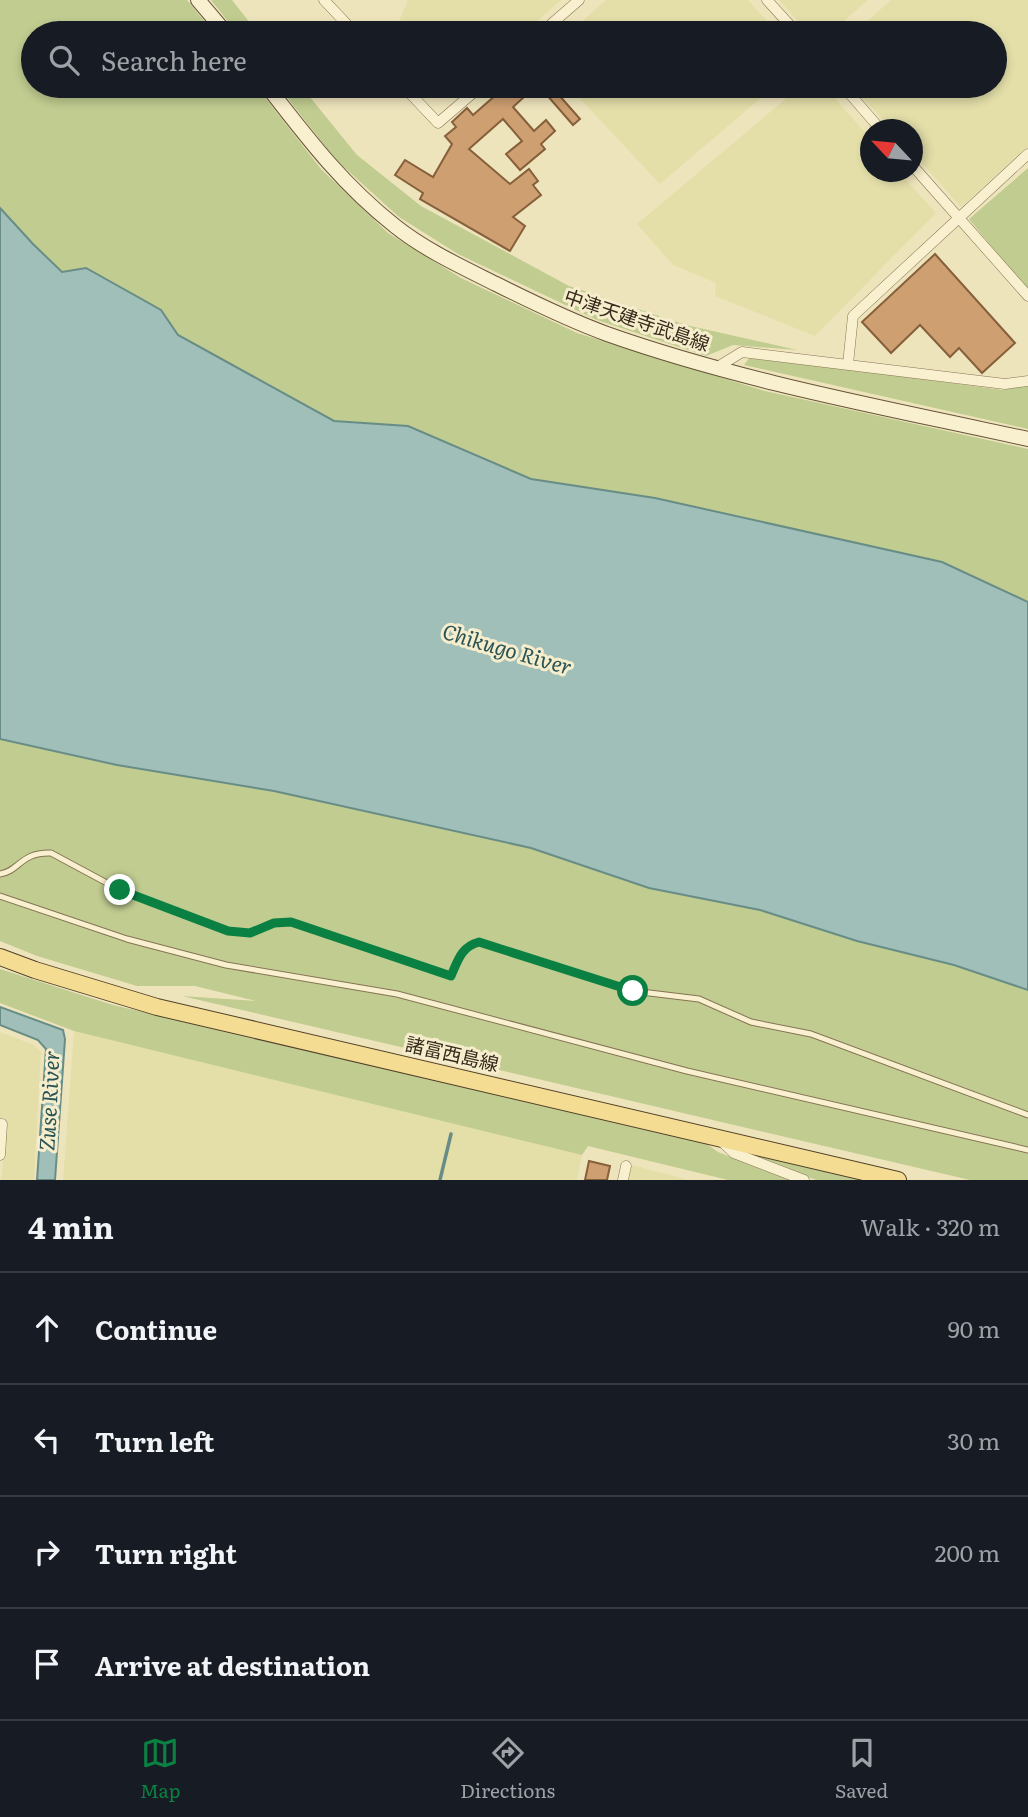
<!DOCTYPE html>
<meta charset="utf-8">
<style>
:root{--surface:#171b24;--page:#20242c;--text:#f1f3f6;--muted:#9ea1a6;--line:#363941;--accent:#0b8043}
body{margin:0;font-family:Literata,"Noto Sans JP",serif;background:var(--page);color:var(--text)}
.compass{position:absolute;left:860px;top:119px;width:63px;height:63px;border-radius:50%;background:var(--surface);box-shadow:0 4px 10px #0003;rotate:296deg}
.stop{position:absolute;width:21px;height:21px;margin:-16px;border:5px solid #0b8043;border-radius:50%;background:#fff}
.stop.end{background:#0b8043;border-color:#fff;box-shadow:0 2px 7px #0008}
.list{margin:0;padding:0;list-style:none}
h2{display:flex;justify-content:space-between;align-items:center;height:91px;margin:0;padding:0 28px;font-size:30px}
h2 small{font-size:23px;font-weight:400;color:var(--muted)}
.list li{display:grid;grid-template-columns:46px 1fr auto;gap:21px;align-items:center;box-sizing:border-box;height:112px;padding:0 28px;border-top:2px solid var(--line)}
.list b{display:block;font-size:26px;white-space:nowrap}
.list em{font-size:23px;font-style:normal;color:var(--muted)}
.icon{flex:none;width:38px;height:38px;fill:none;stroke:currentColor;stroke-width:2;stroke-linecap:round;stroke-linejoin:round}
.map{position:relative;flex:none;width:1028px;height:1180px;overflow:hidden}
.search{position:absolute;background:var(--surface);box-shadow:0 4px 10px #0003;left:21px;right:21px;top:21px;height:77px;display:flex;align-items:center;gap:18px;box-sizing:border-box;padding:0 24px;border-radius:38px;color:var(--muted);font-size:26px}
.sheet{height:539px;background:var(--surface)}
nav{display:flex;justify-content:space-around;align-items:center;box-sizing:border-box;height:98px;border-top:2px solid var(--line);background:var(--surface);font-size:19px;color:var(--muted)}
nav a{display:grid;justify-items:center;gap:4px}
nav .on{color:var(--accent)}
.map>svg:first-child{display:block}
</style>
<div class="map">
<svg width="1028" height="1180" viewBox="0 0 1028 1180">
<rect width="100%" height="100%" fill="#eee4bc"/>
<!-- farmland -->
<path fill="#e4dfa9" d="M408 0H561L524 33H394Z
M606 0H748L778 33H569Z
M779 0H868L830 33H808Z
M891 0H1028V146L961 207 913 153 912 130 891 129 852 86H995V33H854Z
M568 86H775L660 184Z
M801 86H824L870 138V172H899L936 213 815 336 715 296 716 283 673 265 637 224Z
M74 1031 582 1155 577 1180H63Z
M0 1032 34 1045 41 1052 34 1180H1L7 1121 0 1119Z
M632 1165 689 1180H628Z"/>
<!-- green -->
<path fill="#c0cc90" d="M0 0H187L214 33H33V86H256L321 169 388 233 461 278 577 333 765 391 1028 449V615L333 458 0 243Z
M211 0H232L258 33H237Z
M278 86H301L357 155 421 206 569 286 686 325 797 350 733 345 706 356 597 320 458 254 399 217 335 159Z
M1028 168V291L969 219Z
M751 356 1003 390 1028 385V429L744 365Z
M0 739 117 765 274 791 531 848 649 888 760 910 857 941 954 965 1028 990V1180H970L182 996 256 1001 195 986H137L37 956 0 941Z
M0 969 113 1005 705 1143 718 1152 790 1180H728L588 1146 582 1155 74 1031 0 1003Z
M746 1153 863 1180H816Z"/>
<!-- water -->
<path fill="#a0bfb9" stroke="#688d87" stroke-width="2" d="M0 208 33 244 62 272 86 268 161 310 178 335 334 421 408 426 531 479 655 498 942 562 1028 602V990L954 965 857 941 760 910 649 888 531 848 274 791 117 765 0 739Z
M0 1007 63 1030 65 1039 55 1180H37L46 1049 38 1040 0 1025Z"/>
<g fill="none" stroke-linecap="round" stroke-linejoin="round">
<!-- stream -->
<path stroke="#688d87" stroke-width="3.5" d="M440 1180 451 1134"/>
</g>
<!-- building -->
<path fill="#ce9f71" stroke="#865f3b" stroke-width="2" d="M506 86H536L513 107 534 131 546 120 555 131 541 144 545 149 520 170 506 154 522 141 503 119 469 149 510 184 529 169 538 181 533 185 541 195 513 217 525 226 510 251 420 199 423 193 395 175 405 160 433 177 452 144 445 136 456 127 452 122 467 108 473 115Z
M539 86H551L580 119 573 125Z
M935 254 1015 343 982 373 959 348 950 357 920 325 891 353 862 322Z
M589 1161 610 1166 607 1180H585Z"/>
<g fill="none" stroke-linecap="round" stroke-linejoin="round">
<!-- lane casing -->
<g stroke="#867355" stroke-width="7">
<path id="lane" d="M0 874C20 871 20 852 51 853L120 890 228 931 250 933 274 923 291 922 451 976C458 960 461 946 479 942L633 991 699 999 751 1022 811 1034 1028 1115
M0 896 127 939 226 965 397 994 687 1071 1028 1150"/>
</g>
<!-- street casing -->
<g stroke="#867355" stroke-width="11">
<path id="street" d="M324 0 355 33
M767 0 797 33
M541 33 579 0
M403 86 438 123 481 86
M843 86 881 130
M912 165 1028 296
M848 364 853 316 1028 154
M716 368 742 352 1005 384 1028 381
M0 1124H2L0 1155
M718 1138 734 1153 804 1180
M623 1180 626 1166"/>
</g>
<!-- secondary casing -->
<g stroke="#685439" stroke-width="16">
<path id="secondary" d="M198 0 226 33
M267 86C308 139 342 184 395 226 425 250 462 267 496 284 532 302 569 320 607 334 743 382 887 408 1028 439"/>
</g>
<!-- primary casing -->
<g stroke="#53412a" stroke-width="18">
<path id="primary" d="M0 957 35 970 157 1007 898 1180"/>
</g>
<!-- lane -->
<use href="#lane" stroke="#f9f0cf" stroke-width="5"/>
<!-- street -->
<use href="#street" stroke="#f9f0cf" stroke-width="10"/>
<!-- secondary -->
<use href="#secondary" stroke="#f9f0cf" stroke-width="14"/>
<!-- primary -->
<use href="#primary" stroke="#f4dd92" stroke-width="16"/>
</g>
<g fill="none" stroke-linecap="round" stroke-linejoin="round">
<!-- route -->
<path stroke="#0b8043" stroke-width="9" d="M120 890 228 931 250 933 274 923 291 922 451 976C458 960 461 947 479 942L633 991"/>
</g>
<g text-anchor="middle" stroke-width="6" stroke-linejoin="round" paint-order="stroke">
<!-- street labels -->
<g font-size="19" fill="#352a1b" stroke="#f6edcc">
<text transform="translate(637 320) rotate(19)" y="7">中津天建寺武島線</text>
<text transform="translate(452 1054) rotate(13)" y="7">諸富西島線</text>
</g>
<!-- water labels -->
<g font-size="21" font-style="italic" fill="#295455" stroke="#f6edcc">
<text transform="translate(507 650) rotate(16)" y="7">Chikugo River</text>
<text transform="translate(50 1101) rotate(-87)" y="7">Zuse River</text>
</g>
</g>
</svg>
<svg class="compass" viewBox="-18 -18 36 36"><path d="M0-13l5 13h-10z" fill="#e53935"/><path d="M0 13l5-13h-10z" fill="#9ea1a6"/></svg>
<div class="stop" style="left:633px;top:991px"></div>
<div class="stop end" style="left:120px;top:890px"></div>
<div class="search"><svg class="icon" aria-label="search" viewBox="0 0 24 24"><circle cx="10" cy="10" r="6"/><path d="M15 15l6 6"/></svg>Search here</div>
</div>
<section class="sheet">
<h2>4 min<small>Walk · 320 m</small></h2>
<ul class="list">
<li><svg class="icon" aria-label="ahead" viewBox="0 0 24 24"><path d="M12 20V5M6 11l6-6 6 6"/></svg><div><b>Continue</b></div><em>90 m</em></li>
<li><svg class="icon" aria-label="left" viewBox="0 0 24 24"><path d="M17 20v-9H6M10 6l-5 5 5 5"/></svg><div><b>Turn left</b></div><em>30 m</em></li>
<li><svg class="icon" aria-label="right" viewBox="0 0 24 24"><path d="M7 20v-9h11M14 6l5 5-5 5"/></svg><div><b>Turn right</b></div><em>200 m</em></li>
<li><svg class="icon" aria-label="arrive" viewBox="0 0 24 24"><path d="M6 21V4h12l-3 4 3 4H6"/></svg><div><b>Arrive at destination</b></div></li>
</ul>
</section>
<nav>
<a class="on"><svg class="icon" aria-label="map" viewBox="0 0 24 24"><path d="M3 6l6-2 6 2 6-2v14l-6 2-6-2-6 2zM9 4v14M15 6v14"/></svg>Map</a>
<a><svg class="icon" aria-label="directions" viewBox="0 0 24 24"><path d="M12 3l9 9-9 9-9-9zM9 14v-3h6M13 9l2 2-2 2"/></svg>Directions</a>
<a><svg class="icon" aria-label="saved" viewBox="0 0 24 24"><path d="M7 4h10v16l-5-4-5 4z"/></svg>Saved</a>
</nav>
